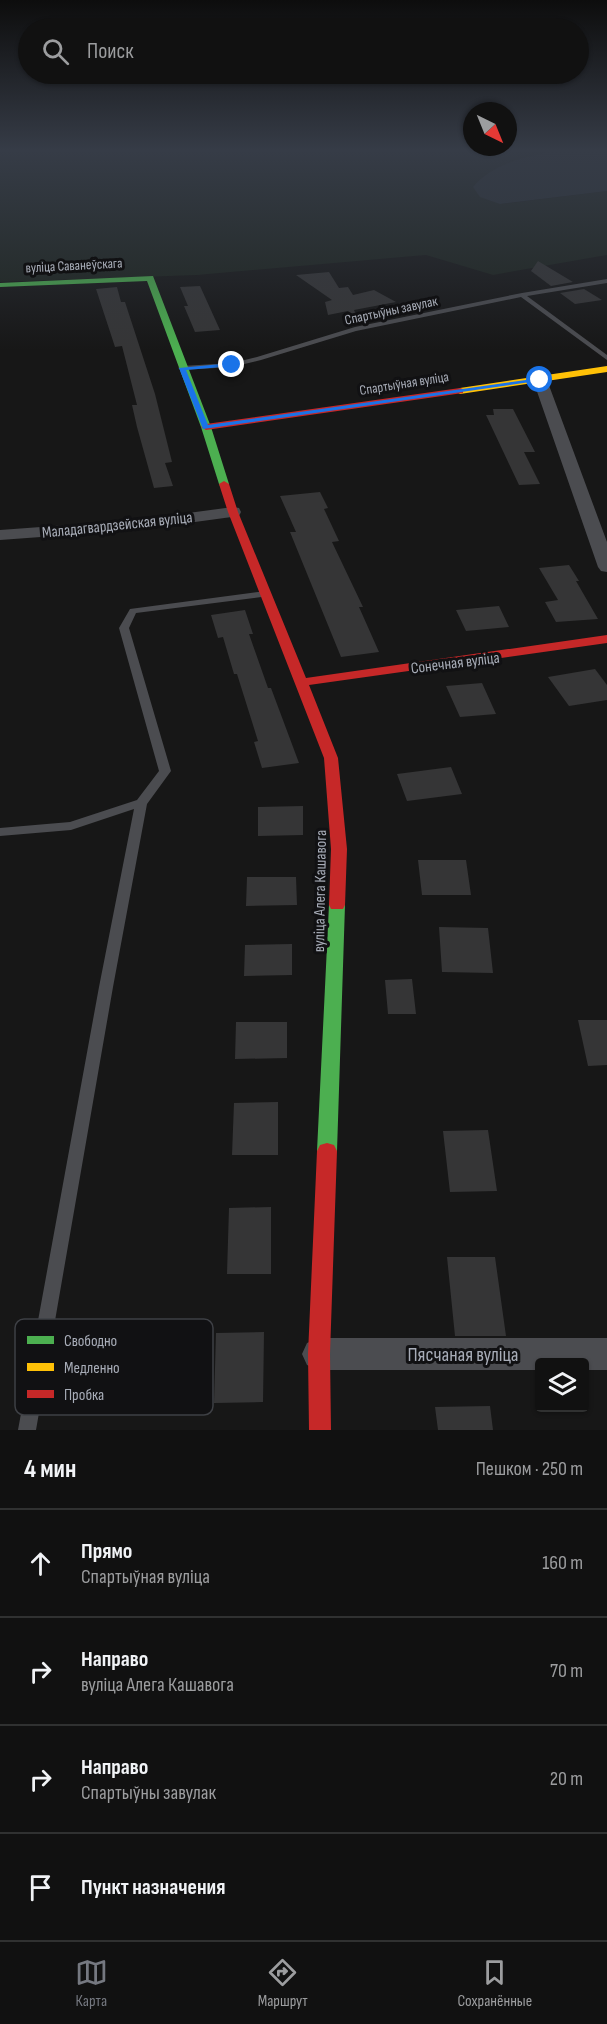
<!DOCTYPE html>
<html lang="ru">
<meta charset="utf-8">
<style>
:root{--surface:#111;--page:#1e1f1f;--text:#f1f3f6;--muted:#9c9d9f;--line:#303131;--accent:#757880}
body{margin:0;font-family:"Sofia Sans Condensed",sans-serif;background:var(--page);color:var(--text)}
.controls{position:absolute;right:18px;bottom:18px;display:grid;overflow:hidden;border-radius:6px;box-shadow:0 2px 4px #0004}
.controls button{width:54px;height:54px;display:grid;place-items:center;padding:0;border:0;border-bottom:2px solid var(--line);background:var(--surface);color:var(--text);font:30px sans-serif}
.compass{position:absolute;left:463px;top:102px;width:54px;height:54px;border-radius:50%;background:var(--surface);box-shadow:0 2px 4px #0004;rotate:137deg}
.stop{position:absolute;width:18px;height:18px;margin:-14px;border:4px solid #1a73e8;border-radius:50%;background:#fff}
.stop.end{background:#1a73e8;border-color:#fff;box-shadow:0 2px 6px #0008}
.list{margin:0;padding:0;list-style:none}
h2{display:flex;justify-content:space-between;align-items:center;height:78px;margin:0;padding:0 24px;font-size:26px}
h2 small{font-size:20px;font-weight:400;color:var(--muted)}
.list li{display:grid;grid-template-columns:39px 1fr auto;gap:18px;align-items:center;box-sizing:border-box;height:108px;padding:0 24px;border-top:2px solid var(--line)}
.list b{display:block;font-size:22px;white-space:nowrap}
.list p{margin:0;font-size:20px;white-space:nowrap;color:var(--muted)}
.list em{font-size:20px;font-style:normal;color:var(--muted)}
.icon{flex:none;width:33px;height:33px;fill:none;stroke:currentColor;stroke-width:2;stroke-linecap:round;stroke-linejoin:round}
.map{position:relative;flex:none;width:607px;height:1430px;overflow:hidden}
.search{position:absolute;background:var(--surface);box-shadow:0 2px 4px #0004;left:18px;right:18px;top:18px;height:66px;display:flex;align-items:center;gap:15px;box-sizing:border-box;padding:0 21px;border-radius:33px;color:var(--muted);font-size:22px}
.sheet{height:510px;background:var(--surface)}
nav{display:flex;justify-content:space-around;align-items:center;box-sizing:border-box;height:84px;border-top:2px solid var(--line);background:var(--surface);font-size:16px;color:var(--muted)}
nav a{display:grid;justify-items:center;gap:3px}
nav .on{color:var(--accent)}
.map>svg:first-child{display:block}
</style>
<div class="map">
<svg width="607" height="1430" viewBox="0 0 607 1430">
<rect width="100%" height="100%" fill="#171717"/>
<!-- green -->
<path fill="#1d241e" d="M17 150H563L550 152 501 204 607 191V255L493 275 426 255 197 275 0 282V152Z"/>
<!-- water -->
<path fill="#2a3239" d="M563 150H607V191L500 204 480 197 473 187C493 162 532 155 563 150Z"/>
<!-- building -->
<path fill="#353536" d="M538 261 573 282 551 286 531 271Z
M329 272 339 288 348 287 353 295 374 290 396 302 354 310 358 319 348 311 328 315 325 302 332 300 296 275Z
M200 286 220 330 195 332 184 306H188L180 287Z
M117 287 121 302H125L155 394 172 462 165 463 173 486 154 488 137 427 132 405H137L122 346 115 347 96 289Z
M584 289 602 300 575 304 560 293Z
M493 409H513L535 452H524L540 484 519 485 486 415H494Z
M320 492 328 508 324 509 339 541 332 542 363 607H359L379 652 341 657 290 532H296L280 496Z
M569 565 579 581H576L598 619 556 622 545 602 558 600 539 568Z
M499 606 509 627 466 631 456 610Z
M245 610 253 634H249L268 688H271L299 763 262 768 254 742 258 741 237 674H234L223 637 218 638 211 615Z
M595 669 607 685V700L569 706 548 677Z
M482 683 496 714 460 717 446 686Z
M451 767 462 794 407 801 397 774Z
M303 806V835L258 836V807Z
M418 860H466L471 895H422Z
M247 877H296L297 905 246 906Z
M439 927 488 928 493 973 442 972Z
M292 944V975L244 976 245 945Z
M412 979 416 1014H388L385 980Z
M578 1020H607V1065L588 1066Z
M236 1022H287V1058L235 1059Z
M278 1102V1155H232L234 1103Z
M488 1130 497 1191 450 1192 443 1131Z
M271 1207V1274H227L229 1208Z
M447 1257H495L506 1336H455Z
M264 1332 263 1402 214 1403 216 1333Z
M490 1406 493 1430H438L435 1407Z"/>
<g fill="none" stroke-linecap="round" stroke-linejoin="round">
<!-- lane -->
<path fill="#4b4c50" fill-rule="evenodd" d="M607 279V283L527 296 607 355V360L521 297 356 331 261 360 232 367 182 370 178 368 182 366 232 363 257 357 355 327 522 293Z
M266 591 269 592 271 594 269 596 136 613 129 628 171 771 147 804 113 987 36 1430H18L99 987 134 809 71 830 0 836V828L70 822 137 800 159 771 119 628 130 609Z"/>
<!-- street -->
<path fill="#4b4c50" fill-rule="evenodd" d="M540 376 547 380 607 542V572L601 571 598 567 533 380Z
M233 507 239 508 241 512 239 516 136 530 0 540V530L136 520Z
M319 1338H607V1370H584V1362H540V1370H319L307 1365 302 1354 307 1343Z"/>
<!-- fast -->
<path fill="#4caf50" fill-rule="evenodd" d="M153 276 211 427 229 484 228 486H220L219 484 201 427 147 281 0 287V283Z
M337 899 343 901 345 905 337 1151 334 1157 327 1159 320 1157 317 1151 329 905 331 901Z"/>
<!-- slow -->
<path fill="#ffc107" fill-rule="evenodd" d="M607 366V372L460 394 455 391 460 388Z"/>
<!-- jam -->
<path fill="#c62828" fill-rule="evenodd" d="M460 388 463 389V393L206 430 201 427 206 424Z
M224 481 229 484 238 512 306 678 607 635V643L309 685 338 758 347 849 345 905 343 909H331L329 905 331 849 324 758 228 512 219 484Z
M327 1143 334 1145 337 1151 330 1354 331 1430H309L308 1354 317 1151 320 1145Z"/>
</g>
<!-- sky -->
<linearGradient id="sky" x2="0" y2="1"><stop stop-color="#0d0d0d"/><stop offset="0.43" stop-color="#363c47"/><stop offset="1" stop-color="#363c47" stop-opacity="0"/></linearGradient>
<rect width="607" height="350" fill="url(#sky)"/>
<!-- route -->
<path fill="#1a73e8" d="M232 363 234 366 186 370 208 425 540 378 544 380 203 429 179 368Z"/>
<g text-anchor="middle" stroke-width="6" stroke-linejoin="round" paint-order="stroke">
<!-- far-street labels -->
<g font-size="14" fill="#a8adb8" stroke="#111113">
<text transform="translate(74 265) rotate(-3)" y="5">вуліца Саванеўскага</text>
<text transform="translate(391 310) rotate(-12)" y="5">Спартыўны завулак</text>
<text transform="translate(404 383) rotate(-9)" y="5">Спартыўная вуліца</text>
</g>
<!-- street labels -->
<g font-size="16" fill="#a8adb8" stroke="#111113">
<text transform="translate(117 524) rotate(-6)" y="6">Маладагвардзейская вуліца</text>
<text transform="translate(455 662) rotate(-7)" y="6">Сонечная вуліца</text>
<text transform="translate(319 891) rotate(-89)" y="6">вуліца Алега Кашавога</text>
</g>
<!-- near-street labels -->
<g font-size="20" fill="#a8adb8" stroke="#111113">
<text x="463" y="1361">Пясчаная вуліца</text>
</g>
</g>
<!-- legend -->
<rect x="15" y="1319" width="198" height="96" rx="9" fill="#111113" stroke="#3e4045" stroke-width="1.5"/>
<rect x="27" y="1336" width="27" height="8" fill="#4caf50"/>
<rect x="27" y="1363" width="27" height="8" fill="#ffc107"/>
<rect x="27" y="1390" width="27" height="8" fill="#c62828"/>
<g font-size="16" fill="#a8adb8">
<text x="64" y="1346">Свободно</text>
<text x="64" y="1373">Медленно</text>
<text x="64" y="1400">Пробка</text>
</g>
</svg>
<div class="controls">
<button><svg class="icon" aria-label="layers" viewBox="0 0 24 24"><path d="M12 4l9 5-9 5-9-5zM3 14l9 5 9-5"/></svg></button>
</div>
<svg class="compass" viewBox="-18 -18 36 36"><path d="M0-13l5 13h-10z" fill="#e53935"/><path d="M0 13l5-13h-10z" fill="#9c9d9f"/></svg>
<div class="stop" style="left:540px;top:380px"></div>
<div class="stop end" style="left:232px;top:365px"></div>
<div class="search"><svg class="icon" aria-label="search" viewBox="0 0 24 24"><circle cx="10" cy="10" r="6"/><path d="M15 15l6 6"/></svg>Поиск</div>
</div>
<section class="sheet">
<h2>4 мин<small>Пешком · 250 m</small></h2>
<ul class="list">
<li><svg class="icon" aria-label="ahead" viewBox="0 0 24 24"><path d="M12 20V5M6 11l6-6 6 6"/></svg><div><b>Прямо</b><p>Спартыўная вуліца</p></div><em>160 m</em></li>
<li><svg class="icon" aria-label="right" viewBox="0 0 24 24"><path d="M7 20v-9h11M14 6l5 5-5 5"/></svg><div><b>Направо</b><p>вуліца Алега Кашавога</p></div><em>70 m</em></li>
<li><svg class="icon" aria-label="right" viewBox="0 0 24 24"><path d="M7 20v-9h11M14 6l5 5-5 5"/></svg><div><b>Направо</b><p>Спартыўны завулак</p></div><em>20 m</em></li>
<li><svg class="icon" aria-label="arrive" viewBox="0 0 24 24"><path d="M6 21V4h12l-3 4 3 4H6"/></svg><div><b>Пункт назначения</b></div></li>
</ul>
</section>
<nav>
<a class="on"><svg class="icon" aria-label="map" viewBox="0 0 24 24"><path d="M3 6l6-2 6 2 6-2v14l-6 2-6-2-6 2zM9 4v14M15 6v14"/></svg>Карта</a>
<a><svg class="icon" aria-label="directions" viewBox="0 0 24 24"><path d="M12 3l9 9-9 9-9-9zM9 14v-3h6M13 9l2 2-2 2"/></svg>Маршрут</a>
<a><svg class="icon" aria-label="saved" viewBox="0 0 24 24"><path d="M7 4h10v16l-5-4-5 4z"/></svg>Сохранённые</a>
</nav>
